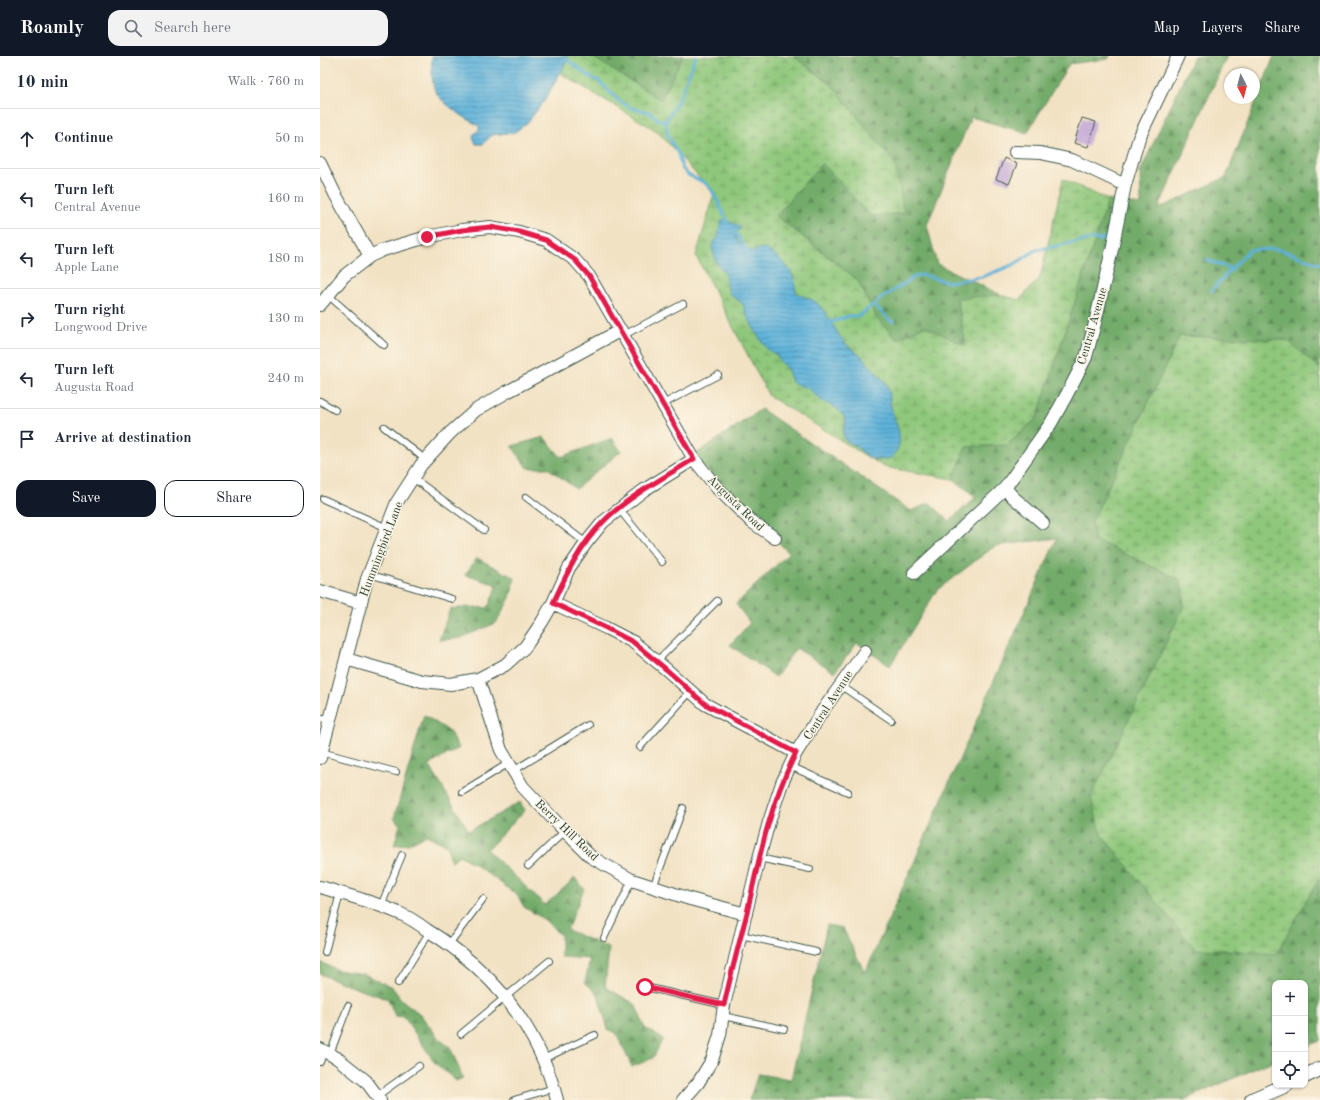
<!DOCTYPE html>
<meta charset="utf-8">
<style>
:root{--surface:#fff;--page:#f2f2f3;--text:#1f2937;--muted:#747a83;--line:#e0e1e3;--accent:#111827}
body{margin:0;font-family:"Old Standard TT",serif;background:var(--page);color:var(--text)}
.controls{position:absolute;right:12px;bottom:12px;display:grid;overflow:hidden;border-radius:8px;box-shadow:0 1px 3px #0004}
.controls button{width:36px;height:36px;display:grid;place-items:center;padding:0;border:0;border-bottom:1px solid var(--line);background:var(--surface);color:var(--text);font:20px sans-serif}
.compass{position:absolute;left:904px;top:12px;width:36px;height:36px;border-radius:50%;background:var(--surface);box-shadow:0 1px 3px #0004;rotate:173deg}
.stop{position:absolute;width:12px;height:12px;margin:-9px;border:3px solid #e11d48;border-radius:50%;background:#fff}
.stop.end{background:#e11d48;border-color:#fff;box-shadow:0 1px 4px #0008}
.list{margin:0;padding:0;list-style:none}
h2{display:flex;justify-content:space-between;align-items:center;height:52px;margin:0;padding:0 16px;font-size:17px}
h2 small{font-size:13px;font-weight:400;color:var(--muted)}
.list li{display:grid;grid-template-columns:26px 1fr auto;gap:12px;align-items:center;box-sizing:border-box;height:60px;padding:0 16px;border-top:1px solid var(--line)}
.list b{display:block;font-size:15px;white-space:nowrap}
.list p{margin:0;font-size:13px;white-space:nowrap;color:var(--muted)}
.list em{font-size:13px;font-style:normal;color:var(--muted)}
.actions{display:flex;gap:8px;padding:12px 16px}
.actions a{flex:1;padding:9px 0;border:1px solid var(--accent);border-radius:12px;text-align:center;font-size:14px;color:var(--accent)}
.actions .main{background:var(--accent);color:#fff}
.icon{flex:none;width:22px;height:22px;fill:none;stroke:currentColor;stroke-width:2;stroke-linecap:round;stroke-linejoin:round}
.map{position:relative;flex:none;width:1000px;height:1044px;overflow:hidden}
header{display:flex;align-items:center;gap:24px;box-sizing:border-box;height:56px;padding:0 20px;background:var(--accent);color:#fff}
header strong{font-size:19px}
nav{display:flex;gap:22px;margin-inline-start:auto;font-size:14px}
.search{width:280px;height:36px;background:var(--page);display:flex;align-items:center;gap:10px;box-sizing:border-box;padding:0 14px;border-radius:12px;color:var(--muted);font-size:15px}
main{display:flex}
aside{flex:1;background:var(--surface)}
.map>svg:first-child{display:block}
</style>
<header>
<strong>Roamly</strong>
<div class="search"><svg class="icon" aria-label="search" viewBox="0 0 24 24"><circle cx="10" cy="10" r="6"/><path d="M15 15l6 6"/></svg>Search here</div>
<nav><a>Map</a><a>Layers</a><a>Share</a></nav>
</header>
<main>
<aside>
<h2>10 min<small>Walk · 760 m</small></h2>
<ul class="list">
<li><svg class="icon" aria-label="ahead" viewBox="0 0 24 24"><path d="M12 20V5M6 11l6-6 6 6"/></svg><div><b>Continue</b></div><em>50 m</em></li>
<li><svg class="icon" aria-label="left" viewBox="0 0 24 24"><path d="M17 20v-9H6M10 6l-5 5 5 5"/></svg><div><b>Turn left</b><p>Central Avenue</p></div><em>160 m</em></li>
<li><svg class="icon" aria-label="left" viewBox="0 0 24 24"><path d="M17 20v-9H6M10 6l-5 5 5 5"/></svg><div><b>Turn left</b><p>Apple Lane</p></div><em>180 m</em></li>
<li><svg class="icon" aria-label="right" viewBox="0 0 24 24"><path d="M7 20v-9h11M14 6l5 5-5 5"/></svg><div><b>Turn right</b><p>Longwood Drive</p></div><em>130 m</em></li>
<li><svg class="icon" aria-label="left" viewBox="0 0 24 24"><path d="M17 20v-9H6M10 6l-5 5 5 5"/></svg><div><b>Turn left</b><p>Augusta Road</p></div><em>240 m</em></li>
<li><svg class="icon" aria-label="arrive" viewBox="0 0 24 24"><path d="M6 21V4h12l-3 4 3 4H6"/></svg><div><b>Arrive at destination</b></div></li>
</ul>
<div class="actions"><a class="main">Save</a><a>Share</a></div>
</aside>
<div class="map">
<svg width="1000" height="1044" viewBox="0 0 1000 1044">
<defs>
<pattern id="forest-firs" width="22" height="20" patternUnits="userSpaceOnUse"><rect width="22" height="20" fill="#73ac6b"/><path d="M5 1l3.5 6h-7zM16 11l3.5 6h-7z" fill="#5e8d59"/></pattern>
<pattern id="wetland-marsh" width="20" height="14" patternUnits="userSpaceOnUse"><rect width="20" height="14" fill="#8fc77b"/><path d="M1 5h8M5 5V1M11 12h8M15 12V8" fill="none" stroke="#74a366"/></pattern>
<pattern id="water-rules" width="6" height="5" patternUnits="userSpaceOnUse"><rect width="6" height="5" fill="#5eb2da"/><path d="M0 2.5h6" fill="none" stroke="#4d92b2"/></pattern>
</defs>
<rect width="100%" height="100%" fill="#fcf5e5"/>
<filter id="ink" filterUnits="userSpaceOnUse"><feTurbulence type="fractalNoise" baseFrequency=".025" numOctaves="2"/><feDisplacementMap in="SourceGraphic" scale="8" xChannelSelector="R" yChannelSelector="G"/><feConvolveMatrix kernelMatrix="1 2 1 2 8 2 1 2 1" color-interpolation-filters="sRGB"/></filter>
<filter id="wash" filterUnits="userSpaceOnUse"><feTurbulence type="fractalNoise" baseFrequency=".012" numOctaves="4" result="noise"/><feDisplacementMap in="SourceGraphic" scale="16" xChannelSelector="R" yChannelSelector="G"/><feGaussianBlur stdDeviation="0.9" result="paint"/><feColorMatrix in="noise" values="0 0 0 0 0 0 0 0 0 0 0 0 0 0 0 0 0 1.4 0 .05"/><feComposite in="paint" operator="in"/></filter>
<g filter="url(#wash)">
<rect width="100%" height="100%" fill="#f2e2c4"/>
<!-- forest -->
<path fill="url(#forest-firs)" stroke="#497450" d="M271 0H363L341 44Z
M473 0H790L788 3 749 8 707 77 651 61 607 169 617 208 681 239 637 243 646 291 604 270 577 284 556 261 537 223 456 160 502 107 551 160 584 157 512 29Z
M874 0H907L838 153 906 121 954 0H1000V313L966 284 860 280 772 466 775 484 861 524 864 550 771 741 875 893 908 894 956 898 1000 821V985L985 991V927H955V1004L864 1044H429L438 1018 471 1023 507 869 523 872 545 917 737 482 675 490 617 534 570 610 537 587 515 616 476 592 456 621 410 589 430 567 416 548 469 497 373 400 441 353 591 455 610 447 629 465 656 441 633 423 646 391 687 389 717 362 788 144 821 149 820 116Z
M224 381 241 401 292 382 301 395 256 433 228 412H207L192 390Z
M157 502 195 522 190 542 176 567 141 582 119 584 130 553 148 551 168 552 177 529 145 519Z
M104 659 129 675 139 692 109 709 149 775 200 746 205 754 167 794 225 849 255 822 264 833 247 874 289 892 285 931 315 948 325 972 343 983 333 1002 312 1011 296 977 288 973 278 939 265 926 270 903 241 901V880L225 864 204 851 197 839 156 809 139 799 131 806 127 789 106 779 88 788 74 789 80 769 74 762Z
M0 906 18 914 44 918 72 931 82 944 100 958 120 984 130 991 143 1022 136 1025 115 1007 84 961 75 960 68 943 40 934 0 918Z"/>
<!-- wetland -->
<path fill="url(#wetland-marsh)" stroke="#578258" d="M240 0H271L341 44 363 0H473L512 29 575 108 584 157 551 160 502 107 456 160 537 223 556 261 577 284 604 270 646 290 637 242 681 239 699 244 720 222 743 123 788 144 717 362 687 389 646 391 633 423 564 411 449 340 376 200 394 138 337 75 240 17Z
M860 280 967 284 1000 313V821L956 898 908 894 875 893 781 778 771 741 864 550 861 524 775 484 772 466Z"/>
<!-- water -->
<path fill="url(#water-rules)" stroke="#3e7887" d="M112 0H248V3L225 44 207 67 195 76 172 79 163 88H156L153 82 154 78 159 74V70C147 63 118 46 114 32 111 22 112 10 112 0Z
M406 163 412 167 420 170V173C419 174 416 176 416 178 414 185 428 195 434 195L438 193 444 192 459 202 470 214 474 222 476 236C482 242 490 241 497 247 509 258 514 274 525 287 530 293 538 296 543 302 550 309 557 317 564 325 570 333 569 341 571 351 575 369 588 384 571 402L560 404 550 402 533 388 526 385 523 379V375L526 366 524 360 516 352 502 345 488 332 475 328 472 326 468 314 459 304 457 299 448 294 438 280 427 260 423 248 409 237 404 215 397 208 392 191 393 187 398 181 401 166Z"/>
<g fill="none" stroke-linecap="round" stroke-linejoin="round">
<!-- stream -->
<path stroke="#5eb2da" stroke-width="3" d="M376 0 358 45 346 65 348 80 358 98 362 112 368 119 385 127 391 133 408 166
M245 2 269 20 280 26 299 45 311 52 329 56 339 64 346 65
M414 174 428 196
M887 204 912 213
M891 235 929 194 955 193 964 195 1000 208
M554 249 570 264 574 266
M509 267 529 260H539L562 242 596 220 602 219 629 226 662 221 695 208 716 194 772 183 781 184 791 180"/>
</g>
<g id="blocks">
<!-- building -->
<path fill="#b99cd4" d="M762 62 776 66 768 91 754 87Z
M684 102 697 108 689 128 676 123Z"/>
</g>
</g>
<g filter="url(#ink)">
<use href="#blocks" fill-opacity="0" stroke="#3f564a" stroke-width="1"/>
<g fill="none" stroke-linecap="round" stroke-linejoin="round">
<!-- service casing -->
<g stroke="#3f564a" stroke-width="8">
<path id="service" d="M8 239 64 289
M304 279 363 248
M0 345 15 354
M343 348 398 319
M64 371 106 404
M93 422 164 474
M206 441 266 487
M3 443 67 472
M299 453 342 506
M49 518 132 543
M336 606 397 545
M520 629 571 664
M0 662 10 665
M320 691 371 635
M1 696 76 716
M470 710 528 736
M193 715 268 669
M142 736 189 707
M439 802 490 813
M208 810 245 775
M333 831 363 752
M61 850 82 799
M421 879 496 896
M284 882 312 824
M129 888 163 843
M5 896 20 837
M78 927 110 875
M325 931 404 949
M403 960 464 973
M141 978 229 905
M10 998 28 950
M223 1003 275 979
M0 1006 4 996
M57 1040 99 1010
M194 1044 234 1032"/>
</g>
<!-- minor casing -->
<g stroke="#3f564a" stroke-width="14">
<path id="minor" d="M695 96 721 97 752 104 805 129
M0 107 15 138 50 200
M0 249 24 220 50 200 63 194 107 181 142 174 170 171 199 176 226 184 255 204 269 220 374 403 397 432 432 466 455 482
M685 432 693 441 723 467
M594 517 685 432 731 367 746 340 766 301 775 267 793 189 805 129 819 82 858 0
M0 535 41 547
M233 547 286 572 313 586 347 614 385 648 476 697
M26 603 102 625 131 628 158 623 185 609 205 591 222 566 233 547 249 512 266 487 283 466 324 434 374 403
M158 623 181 694 203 731 239 769 271 801 312 824 370 843 426 858
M0 702 47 523 77 446 101 409 130 377 156 354 187 336 301 274
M0 831C27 839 55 846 81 858 90 862 99 868 107 874 171 913 218 970 237 1044
M0 993 17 1002 46 1025 60 1044
M363 1044 378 1027 392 1004 400 979 404 949 439 802 449 766 462 727 476 697 503 654 545 595"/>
</g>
<!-- tertiary casing -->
<g stroke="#3f564a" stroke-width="16">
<path id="tertiary" d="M985 1020 1000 1013
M932 1044 966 1029"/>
</g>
<!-- service -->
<use href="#service" stroke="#fff" stroke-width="6"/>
<!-- minor -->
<use href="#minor" stroke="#fff" stroke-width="12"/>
<!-- tertiary -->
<use href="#tertiary" stroke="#fff" stroke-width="14"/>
</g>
</g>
<g fill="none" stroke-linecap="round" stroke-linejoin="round" filter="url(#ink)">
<!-- route -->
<path stroke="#e11d48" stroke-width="5" d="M107 181 142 174 170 171 199 176 226 184 255 204 269 220 374 403C345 421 306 442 283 466 260 489 246 519 233 547L286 572 313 586 347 614 385 648 476 697C450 747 439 802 427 857 419 887 411 918 404 949L325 931"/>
</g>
<g text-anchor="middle" stroke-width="3" stroke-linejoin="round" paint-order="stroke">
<!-- street labels -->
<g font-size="12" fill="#1f3d34" stroke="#fcf5e5">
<text transform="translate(772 270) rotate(-74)" y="4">Central Avenue</text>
<text transform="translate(416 447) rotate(44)" y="4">Augusta Road</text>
<text transform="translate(61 493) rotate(-69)" y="4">Hummingbird Lane</text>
<text transform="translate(508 649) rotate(-57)" y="4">Central Avenue</text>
<text transform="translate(247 774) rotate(44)" y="4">Berry Hill Road</text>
</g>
</g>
</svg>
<div class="controls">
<button>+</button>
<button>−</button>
<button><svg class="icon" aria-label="locate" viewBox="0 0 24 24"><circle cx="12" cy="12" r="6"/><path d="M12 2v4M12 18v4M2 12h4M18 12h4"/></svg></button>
</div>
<svg class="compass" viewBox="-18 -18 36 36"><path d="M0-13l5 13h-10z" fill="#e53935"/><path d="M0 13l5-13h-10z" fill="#747a83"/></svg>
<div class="stop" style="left:325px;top:931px"></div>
<div class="stop end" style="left:107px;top:181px"></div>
</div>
</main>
